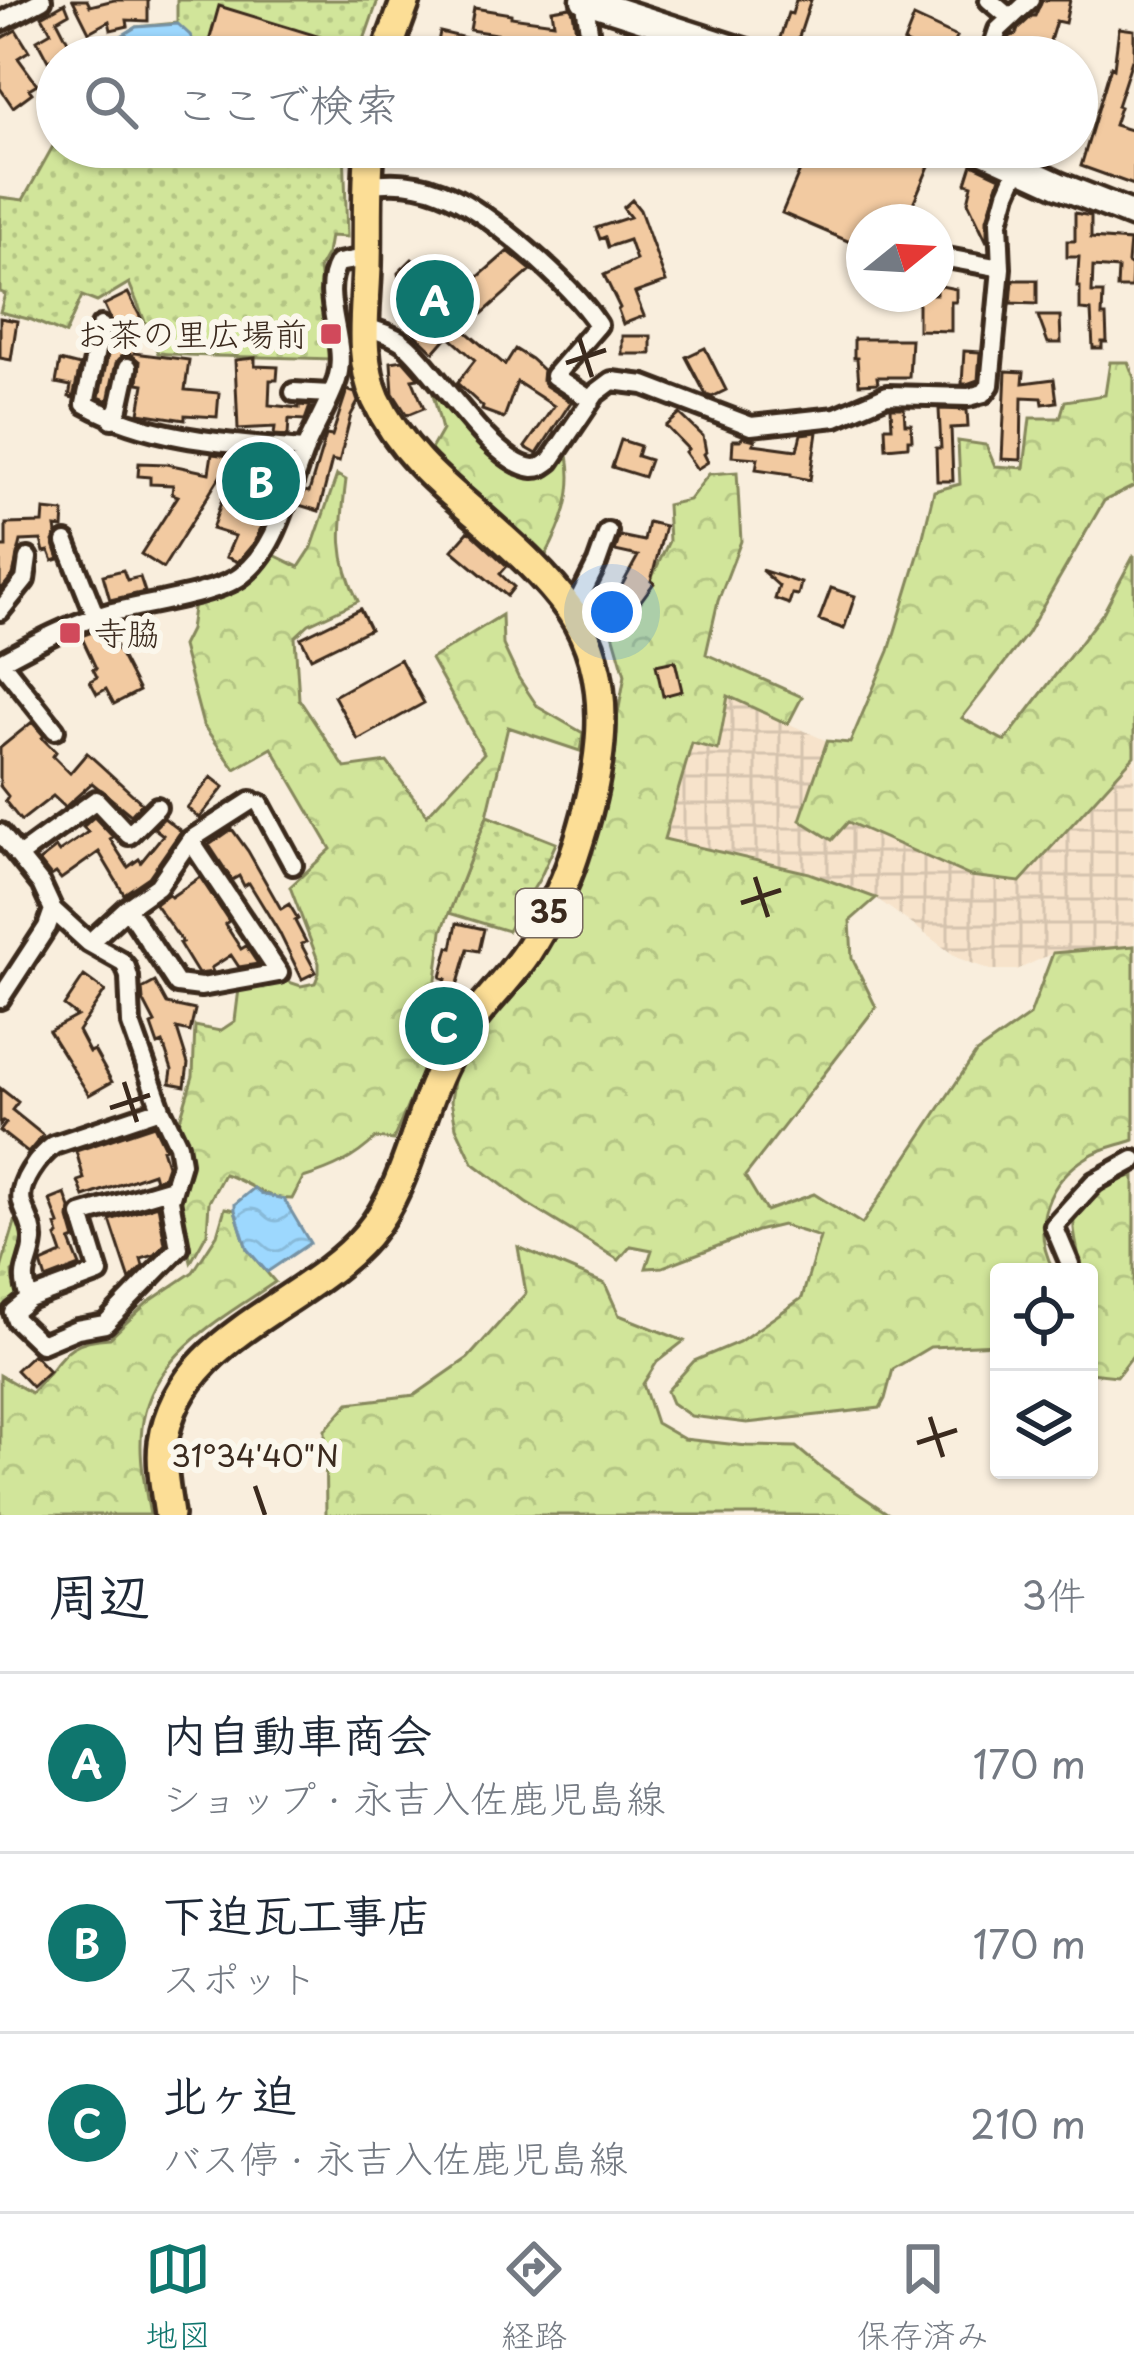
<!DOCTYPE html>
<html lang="ja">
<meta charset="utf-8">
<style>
:root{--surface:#fff;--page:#f2f2f3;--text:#1f2937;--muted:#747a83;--line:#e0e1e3;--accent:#0f766e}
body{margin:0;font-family:"Playpen Sans","Klee One",sans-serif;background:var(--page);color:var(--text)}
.controls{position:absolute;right:36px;bottom:36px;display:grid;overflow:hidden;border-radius:12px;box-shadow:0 3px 9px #0004}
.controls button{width:108px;height:108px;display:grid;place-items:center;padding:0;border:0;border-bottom:3px solid var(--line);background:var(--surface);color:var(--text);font:60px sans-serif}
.compass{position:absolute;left:846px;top:204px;width:108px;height:108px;border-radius:50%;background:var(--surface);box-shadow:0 3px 9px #0004;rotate:72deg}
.you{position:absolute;left:612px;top:612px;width:42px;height:42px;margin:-30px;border:9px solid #fff;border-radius:50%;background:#1a73e8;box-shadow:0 0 0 18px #1a73e833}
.badge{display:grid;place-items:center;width:78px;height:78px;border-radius:50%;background:var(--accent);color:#fff;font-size:39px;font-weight:700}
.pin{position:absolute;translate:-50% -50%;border:6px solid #fff;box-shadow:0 3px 12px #0006}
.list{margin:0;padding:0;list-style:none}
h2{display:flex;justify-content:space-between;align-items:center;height:156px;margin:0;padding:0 48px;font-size:51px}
h2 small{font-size:39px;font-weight:400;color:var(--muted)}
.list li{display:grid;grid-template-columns:78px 1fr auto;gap:36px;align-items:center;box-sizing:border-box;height:180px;padding:0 48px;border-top:3px solid var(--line)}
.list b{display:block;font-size:45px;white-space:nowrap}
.list p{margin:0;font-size:39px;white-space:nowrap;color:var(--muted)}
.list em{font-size:39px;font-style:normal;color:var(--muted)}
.icon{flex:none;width:66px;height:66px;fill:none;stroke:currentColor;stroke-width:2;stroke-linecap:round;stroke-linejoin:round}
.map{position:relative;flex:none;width:1134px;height:1515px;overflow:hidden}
.search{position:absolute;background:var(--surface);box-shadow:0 3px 9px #0004;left:36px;right:36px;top:36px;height:132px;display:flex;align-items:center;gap:30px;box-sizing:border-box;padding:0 42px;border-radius:66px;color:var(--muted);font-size:45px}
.sheet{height:696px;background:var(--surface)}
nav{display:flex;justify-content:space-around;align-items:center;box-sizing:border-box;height:168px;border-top:3px solid var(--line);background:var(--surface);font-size:33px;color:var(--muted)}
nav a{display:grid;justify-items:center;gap:6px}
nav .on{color:var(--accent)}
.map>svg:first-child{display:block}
</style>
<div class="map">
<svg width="1134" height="1515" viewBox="0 0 1134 1515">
<defs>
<pattern id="industrial-grid" width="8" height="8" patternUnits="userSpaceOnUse" patternTransform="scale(3)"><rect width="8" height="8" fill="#f7e3cb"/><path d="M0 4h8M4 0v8" fill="none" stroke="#d5c3ae"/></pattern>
<pattern id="grass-dots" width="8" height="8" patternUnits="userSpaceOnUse" patternTransform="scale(3)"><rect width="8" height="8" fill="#d1e59a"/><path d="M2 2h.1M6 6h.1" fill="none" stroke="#b4c584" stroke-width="1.8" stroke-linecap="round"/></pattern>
<pattern id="forest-crowns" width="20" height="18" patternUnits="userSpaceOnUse" patternTransform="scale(3)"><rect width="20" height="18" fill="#d1e59a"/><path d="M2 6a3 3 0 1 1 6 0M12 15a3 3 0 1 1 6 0" fill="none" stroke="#b4c584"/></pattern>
<pattern id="water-waves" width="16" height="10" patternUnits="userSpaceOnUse" patternTransform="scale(3)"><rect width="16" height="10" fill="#9dd8fe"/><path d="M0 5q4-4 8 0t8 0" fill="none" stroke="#88bad9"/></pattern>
</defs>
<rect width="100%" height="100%" fill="#f9eedd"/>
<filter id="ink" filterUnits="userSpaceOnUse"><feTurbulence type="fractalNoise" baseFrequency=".00833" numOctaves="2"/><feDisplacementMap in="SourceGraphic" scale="24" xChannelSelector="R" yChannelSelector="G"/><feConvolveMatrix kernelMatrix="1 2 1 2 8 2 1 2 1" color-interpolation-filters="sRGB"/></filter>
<g filter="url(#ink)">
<!-- industrial -->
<path fill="url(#industrial-grid)" d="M728 696 827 741 800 821 847 822 970 876 1020 882 1134 756V946L1053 953 1017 970H990L958 958 876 898 809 873 664 840 692 742Z"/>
<!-- grass -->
<path fill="url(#grass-dots)" stroke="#86885c" stroke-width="3" d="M177 0H378L358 57H93L136 27 177 23Z
M57 139V147H344L347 237 330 236 327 254 319 268 330 359C272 356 215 358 158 353L129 283 97 302 82 296 65 334 32 320 0 312 5 294 0 292V197L23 200Z
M487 816 556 843 540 878 508 931 449 913Z
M16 1219 27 1237 19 1267 12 1272 13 1282 21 1294 19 1298 0 1311V1272Z"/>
<!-- forest -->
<path fill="url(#forest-crowns)" stroke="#86885c" stroke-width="3" d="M1110 362H1128L1134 378V486L1104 501 1027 634 962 718 1005 741 1103 613 1134 555V756L1020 882 970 876 848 822 832 840 800 820 827 741 850 743 889 651 920 549 934 491 960 484 958 441 986 445 995 466 1024 468 1030 418H1060L1065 401 1105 395Z
M430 382C449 402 511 478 536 475 549 474 559 463 568 455 575 493 563 523 545 557L430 451 442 430Z
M737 472 741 541 718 601 706 654 802 697 788 724 728 696 718 750 692 743 664 839 809 873 876 898 850 921 852 958 876 1007 745 1176 766 1211 814 1194 862 1224 976 1053 1030 1015 1053 953 1134 946V1140C1120 1145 1102 1148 1089 1156 1048 1180 1030 1225 1053 1269L1050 1272H999V1344L930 1347 893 1369 885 1399 880 1408 747 1423 691 1416 672 1403 667 1391 694 1361 739 1342 802 1298 820 1237 782 1225 757 1231 663 1267 646 1268 652 1250 631 1246 619 1260 526 1203 473 1163 456 1127 451 1101 457 1061 537 954 607 773 625 675 612 630 641 601 669 541 667 505 689 500 709 474Z
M337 475 346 480C340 528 336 557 358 601L309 624 295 637 299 699 345 768 387 762 427 815 484 753 431 659 502 615 503 645 518 677 538 707 583 733 580 751 508 727 487 816 442 931 432 1012V1049L393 1140 376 1138C354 1159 333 1169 303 1178L292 1199C263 1199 250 1182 224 1174L209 1202 207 1233 191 1262 176 1199 187 1172 185 1142 179 1123 193 1076 195 1026 220 1031 235 1021 239 989 283 980 301 986 315 983 319 973V963L290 887 331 849 272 748 235 769 203 725 182 646 190 630 194 601 245 584 274 555 299 567 312 547Z
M1134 1175V1354L1117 1376 1089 1373V1272H1080C1081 1252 1072 1239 1074 1217L1111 1183Z
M225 1208 235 1210 247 1249 275 1282C226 1316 161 1349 145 1412 136 1445 144 1482 150 1515H0V1375L31 1393C62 1363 59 1340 110 1338L147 1303 193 1272 217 1235Z
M518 1247 605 1284 619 1315 684 1341 657 1362 643 1384 656 1423 684 1439 747 1446 796 1447 821 1468 890 1515H326L325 1430 349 1403 415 1395 468 1358 526 1293Z"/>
<!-- water -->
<path fill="url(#water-waves)" stroke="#7692a4" stroke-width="3" d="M178 24 190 35 202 57H115L113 41 136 27Z
M254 1188 261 1194 284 1199 310 1243 267 1272 247 1249 235 1210V1204Z"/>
<!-- building -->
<path fill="#f2caa1" stroke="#3b2a1e" stroke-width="3" d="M73 0H87L90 6 114 0H148V21L127 20 128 26 111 30 109 21 89 32Z
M796 0H811L796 46 779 41 788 13 792 14Z
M1042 0H1070L1065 23 1056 21 1045 57 1006 45 1009 37 1016 34 1018 29 1032 16H1035Z
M65 3 69 13 57 20 72 49 48 61 37 40 51 32 42 16Z
M219 6 350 46 347 57H249L208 45Z
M570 7 573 12 580 57H568L561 32 541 35 538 57H496L502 35 470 30 474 8 511 14V17L554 23 552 10Z
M914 17 957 37 948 57H934L904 42Z
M1119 28 1134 30V60H1132L1117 106 1120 107 1114 125 1134 131V185L1081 166 1111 66 1114 68Z
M16 30 29 51 18 58 37 84 29 89 32 93 13 107 0 88V39Z
M440 32 466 38 461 57H435Z
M810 147H904L932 159 905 222H864V248L782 213Z
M972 164 1000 177 987 219V242L968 202 972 185 966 183Z
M632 200 640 210 666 282 635 293 644 316 623 324 618 310 620 308 604 275 636 260 629 240 608 247 605 237 600 239 596 228 630 217 623 208Z
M1075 213 1091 216V238L1130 241 1128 263 1132 266 1131 288H1117L1118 269 1093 267 1092 293H1103L1102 316H1106L1107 342H1102V348H1093L1091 311 1080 310V287H1077L1079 257H1067V241H1075Z
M508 251 531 270 464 330 505 365 515 349 531 359 543 370 542 380 546 386 571 402 537 454 525 447 554 406 517 382 504 418 482 410 483 407 457 383 475 360 448 336 434 352 412 331 429 312 400 285 398 273 412 259 454 298Z
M1013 280H1037V304L1011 303Z
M936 285 956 289V302H951V331L918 330V294H936Z
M128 293 141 318 134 353 189 360 185 390 219 393 217 417 185 415V420L139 413 144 384 138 383 140 362 130 354 123 355 116 363 108 401 99 397 114 327 104 305Z
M1038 316H1060L1061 343H1048Z
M0 318 17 321 11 360 0 358Z
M622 336H651V354H622Z
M854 339H911L909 377H877L878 383 859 384 857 358H854Z
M705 348 726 390 712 397 706 395 686 357Z
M964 351 980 352 978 380 967 384H962Z
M255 358V366L278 367 277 380H270L269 405 299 408V405L310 406 305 420 289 419 288 436 274 435 275 427 238 429 235 360Z
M403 360 417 376 418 378 412 379 424 408 407 415 393 393 391 362Z
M60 361 80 366 73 398 69 397 71 386 56 383Z
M1006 371 1024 372 1023 383 1054 379 1057 402 1043 404 1042 398 1022 397 1021 460 1002 459Z
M347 390 355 393 358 402 351 415 339 462 332 460 319 511 299 505 304 491 309 492 326 435 332 436Z
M891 408H904L905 424H911L912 440H908V446L886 448 885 427H892Z
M939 409 967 410 968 427 951 428 953 481H937L936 448H941Z
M680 414 703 436 706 452 704 454 708 462 697 469 685 452 688 449 666 426Z
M817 432 810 480 791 476V474L756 469 758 458 732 456 733 440H740L743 437 755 440 753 444 797 450 801 434Z
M621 440 640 446 637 456 650 460 644 477 612 467Z
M212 454 238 457 237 461 231 459 163 568 141 554 178 496 172 494 173 485 150 484V477L138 476 139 463 167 464 209 473Z
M234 464 274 480 268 495 275 497 254 543 238 562 226 557 235 536 212 529Z
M44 510 64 512 63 528 56 527 57 533 53 541 59 559 53 561 49 551 44 552 41 540 21 541 13 575 0 591V547H6V524L43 523Z
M648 522 665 526 651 581 654 583 624 624 604 610 621 587 638 556 615 551 620 536 644 541Z
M469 531 507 566 500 574 514 587 507 596 452 550Z
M123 570 127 580 140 577 145 592 110 600 103 575Z
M761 570 801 583 798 595 792 594 789 604 775 599 779 586Z
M831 588 855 596 844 629 819 620Z
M360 609 370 629 311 658 301 638Z
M106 627 139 691 114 704 106 689 97 694 90 681 97 677 93 669 96 668 81 636Z
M400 659 424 703 358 740 334 696Z
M675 661 682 691 663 696 656 665Z
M32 722 44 736 42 738 56 752 53 756 70 773 87 753 142 803 131 815 92 783 65 807 53 796 21 821 5 801 8 796 0 786V748Z
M211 777 224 787 199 818 187 808Z
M94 817 113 837 110 839 128 867 139 859 141 862 163 835 154 828 164 818 181 831 149 877 124 894 99 852 61 879 56 873 51 876 39 861 56 848 59 852 88 832 83 827Z
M232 829 248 851 281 909 289 904 298 919 295 921 306 942 301 944 316 972 302 979 279 932 249 883 244 886 239 876 232 880 209 845Z
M200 877 229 921 225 924 241 949 246 946 258 964 239 967 231 955 211 968 213 972 198 974 179 943 182 942 155 904 168 894 171 897Z
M457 923 484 929 479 951 468 949 456 990 461 991 457 1010 439 1006 446 979 441 977 449 947 452 948Z
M84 976 105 991 78 1031 89 1052 94 1050 112 1082 89 1095 49 1031 77 1016 64 1006Z
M155 982 167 1004 195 1010 190 1032 177 1029 188 1064 185 1086 170 1083 172 1070 163 1043 158 1045 151 1025 155 1023 143 1000 142 989Z
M0 1088 18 1102 12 1110 43 1135 28 1153 0 1131 6 1123 3 1121 0 1125Z
M154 1125 165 1148 162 1149 167 1165 163 1177 155 1180 153 1173 84 1197 78 1181 84 1179 76 1151Z
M65 1194 70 1208 69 1218 75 1239 70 1241 80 1266 46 1279 41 1263 62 1254 56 1237 59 1235 56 1225 59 1224 50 1200Z
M158 1205 165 1244 155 1255 141 1259 143 1266 130 1280 110 1220Z
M33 1354 49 1371 32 1387 16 1370Z"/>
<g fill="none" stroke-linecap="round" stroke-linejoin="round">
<!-- minor casing -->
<g stroke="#3b2a1e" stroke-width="26">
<path id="minor" d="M989 0 1009 17
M0 22 42 0
M593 57 586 11 593 3
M989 57 998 30 1030 0
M367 185C391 181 418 183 441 192 486 209 572 284 598 325L554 376 591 400
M936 256 1001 268
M101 326 85 404C152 441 231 444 305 450
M363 326C377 331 395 335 406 345 436 370 493 465 533 468 541 468 543 466 550 461L596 393 612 381 644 385 751 426 836 417 887 395 969 397 984 393 990 385 1001 268 999 222 1007 193 1018 168
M294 392 330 394
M112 419 119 408 128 367
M66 542 96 617
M0 611 25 580 28 558
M572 613 597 563 608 532
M0 661 55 730
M0 662C35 643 70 624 109 613 143 604 215 595 241 576 280 547 288 489 306 447 316 424 329 403 337 380 349 342 318 297 338 263L354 260 367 262
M260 804 293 865
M0 833 41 884 53 910 47 927 0 999
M190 840 251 801
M19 856 96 800 129 835 157 807
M53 910 89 943 121 961 126 967 129 977 131 1024 161 1109 178 1145 181 1163 170 1200 179 1248 105 1324 77 1329 41 1344 16 1320 13 1312 29 1299C19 1268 30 1269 33 1241 34 1227 26 1216 22 1203 17 1184 39 1156 54 1145L161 1109
M89 943 127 908 158 886 190 840 279 973 201 987 177 984 127 908
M1070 1272V1264L1054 1226 1094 1182 1134 1160
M29 1299 99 1273 81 1215 172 1188"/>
</g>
<!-- secondary casing -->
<g stroke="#3b2a1e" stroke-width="33">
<path id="secondary" d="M584 0 761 57
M975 147 1058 185 1134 215"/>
</g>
<!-- primary casing -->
<g stroke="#3b2a1e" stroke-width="36">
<path id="primary" d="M385 57 406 0
M169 1515C166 1493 160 1465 163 1443 178 1335 304 1309 367 1235 412 1182 417 1106 453 1047 473 1013 504 986 526 954 545 924 563 890 574 856 600 779 620 684 571 611 545 574 510 544 476 514 437 481 398 447 376 399 357 356 366 310 367 265 368 225 366 187 370 147"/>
</g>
<!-- minor -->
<use href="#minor" stroke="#fbf7ec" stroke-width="16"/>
<!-- secondary -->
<use href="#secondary" stroke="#fbf7ec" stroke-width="24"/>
<!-- primary -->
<use href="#primary" stroke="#fcde96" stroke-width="27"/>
</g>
</g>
<!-- ticks -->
<path fill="none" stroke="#3b2a1e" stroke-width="4.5" d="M579 337 592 377M566 363 606 350M755 877 768 917M741 903 781 890M124 1082 137 1122M110 1108 150 1095M930 1417 943 1457M917 1443 957 1430M255 1486 265 1515"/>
<!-- markers -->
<g fill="#d1495b" stroke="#fbf7ec" stroke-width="4.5">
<rect x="319" y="322" width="24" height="24" rx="6"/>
<rect x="58" y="621" width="24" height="24" rx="6"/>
</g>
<g text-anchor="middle" stroke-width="12" stroke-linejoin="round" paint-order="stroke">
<!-- shield labels -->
<rect fill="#fbf7ec" stroke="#75685c" stroke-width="3" x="516" y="889" width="66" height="48" rx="9"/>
<g font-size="30" font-weight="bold" fill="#3b2a1e">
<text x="549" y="923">35</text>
</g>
<!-- poi labels -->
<g font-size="33" fill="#3b2a1e" stroke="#fbf7ec" text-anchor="end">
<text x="307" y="346">お茶の里広場前</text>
<text x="94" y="645" text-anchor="start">寺脇</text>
</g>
</g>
<g font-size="30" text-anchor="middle" fill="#3b2a1e" stroke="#fbf7ec" stroke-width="12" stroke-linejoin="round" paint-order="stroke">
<text x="255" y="1467">31°34'40"N</text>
</g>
</svg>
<div class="controls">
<button><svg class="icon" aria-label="locate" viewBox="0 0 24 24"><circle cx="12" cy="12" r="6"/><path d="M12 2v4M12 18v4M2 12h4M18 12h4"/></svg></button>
<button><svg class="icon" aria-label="layers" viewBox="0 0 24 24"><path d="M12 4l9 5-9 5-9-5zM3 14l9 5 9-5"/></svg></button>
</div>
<svg class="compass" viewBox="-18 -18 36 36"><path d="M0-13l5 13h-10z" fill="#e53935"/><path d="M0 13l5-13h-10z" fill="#747a83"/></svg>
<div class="you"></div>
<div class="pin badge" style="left:435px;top:299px">A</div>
<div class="pin badge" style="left:261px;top:481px">B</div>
<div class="pin badge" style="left:444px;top:1026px">C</div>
<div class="search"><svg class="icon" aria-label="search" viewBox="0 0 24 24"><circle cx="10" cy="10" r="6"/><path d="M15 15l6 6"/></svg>ここで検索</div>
</div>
<section class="sheet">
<h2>周辺<small>3件</small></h2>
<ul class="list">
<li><span class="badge">A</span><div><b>内自動車商会</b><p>ショップ · 永吉入佐鹿児島線</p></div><em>170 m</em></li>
<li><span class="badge">B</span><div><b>下迫瓦工事店</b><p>スポット</p></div><em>170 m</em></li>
<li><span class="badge">C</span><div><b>北ヶ迫</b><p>バス停 · 永吉入佐鹿児島線</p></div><em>210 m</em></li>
</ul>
</section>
<nav>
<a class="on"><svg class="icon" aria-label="map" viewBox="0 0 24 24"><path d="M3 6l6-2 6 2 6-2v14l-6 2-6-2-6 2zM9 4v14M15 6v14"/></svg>地図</a>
<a><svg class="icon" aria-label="directions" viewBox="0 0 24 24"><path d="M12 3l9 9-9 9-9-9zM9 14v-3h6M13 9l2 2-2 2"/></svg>経路</a>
<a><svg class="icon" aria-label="saved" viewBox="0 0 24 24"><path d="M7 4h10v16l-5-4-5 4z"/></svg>保存済み</a>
</nav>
